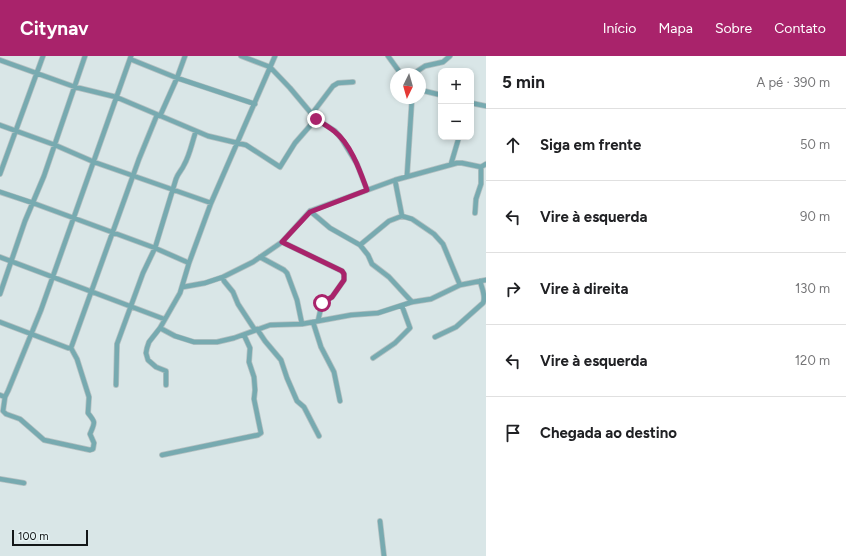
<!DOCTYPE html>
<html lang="pt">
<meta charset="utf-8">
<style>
:root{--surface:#fff;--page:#f6f6f6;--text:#202124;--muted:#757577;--line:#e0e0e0;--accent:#a9236b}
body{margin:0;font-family:Figtree,sans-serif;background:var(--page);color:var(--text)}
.controls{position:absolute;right:12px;top:12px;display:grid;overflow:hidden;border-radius:8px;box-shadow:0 2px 6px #0003}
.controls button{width:36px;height:36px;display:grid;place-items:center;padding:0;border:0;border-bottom:1px solid var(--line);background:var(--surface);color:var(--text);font:20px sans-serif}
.compass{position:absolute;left:390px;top:12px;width:36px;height:36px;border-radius:50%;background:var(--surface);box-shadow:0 2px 6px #0003;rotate:185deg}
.scale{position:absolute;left:12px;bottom:10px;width:76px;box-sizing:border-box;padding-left:4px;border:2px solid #131718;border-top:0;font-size:11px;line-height:14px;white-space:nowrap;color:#131718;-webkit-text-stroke:3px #e6f3f4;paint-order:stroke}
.stop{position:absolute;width:12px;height:12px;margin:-9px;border:3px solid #a9236b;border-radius:50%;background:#fff}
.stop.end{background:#a9236b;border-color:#fff;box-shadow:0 1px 4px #0008}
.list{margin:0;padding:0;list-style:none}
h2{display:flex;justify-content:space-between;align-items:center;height:52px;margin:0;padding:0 16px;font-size:17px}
h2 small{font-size:13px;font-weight:400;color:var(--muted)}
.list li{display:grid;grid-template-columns:26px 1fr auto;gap:12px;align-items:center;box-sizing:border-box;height:72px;padding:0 16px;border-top:1px solid var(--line)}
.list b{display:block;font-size:15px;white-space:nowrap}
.list em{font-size:13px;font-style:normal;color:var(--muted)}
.icon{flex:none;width:22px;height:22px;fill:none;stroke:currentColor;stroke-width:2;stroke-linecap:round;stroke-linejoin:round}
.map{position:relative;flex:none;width:486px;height:500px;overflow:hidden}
header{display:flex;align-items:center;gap:24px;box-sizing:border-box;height:56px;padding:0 20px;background:var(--accent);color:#fff}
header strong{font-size:19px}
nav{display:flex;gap:22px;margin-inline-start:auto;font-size:14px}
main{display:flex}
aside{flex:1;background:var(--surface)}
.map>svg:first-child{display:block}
</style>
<header>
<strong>Citynav</strong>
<nav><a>Início</a><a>Mapa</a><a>Sobre</a><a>Contato</a></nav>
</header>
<main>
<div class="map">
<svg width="486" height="500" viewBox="0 0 486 500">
<rect width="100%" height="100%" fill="#d9e6e7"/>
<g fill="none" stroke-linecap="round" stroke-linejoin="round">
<!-- minor casing -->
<g stroke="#b5c1c2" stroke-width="6">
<path id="minor" d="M241 0 270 11 290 32 316 63 335 75 341 82 357 108 367 134
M388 0 401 18
M130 3 177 22 255 48
M0 4 75 31 116 41 208 80 246 89 280 111 295 87 316 63
M413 18 425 10 443 6 450 0
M420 34 441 39
M471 47 486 50
M311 59 333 30 338 27 353 26
M160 60 177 22 185 0
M0 69 55 89 94 106 211 147
M451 108 459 81
M0 118 43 0
M407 120 412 42
M395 124 402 160
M0 136 33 147 155 192 189 207
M310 155 330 172 360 189 368 199 372 208 389 221 412 246
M475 157 476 143 481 128V111
M282 186 342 215 344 218V224L332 241 322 247 318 265
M360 189 389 165 402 160 412 163 434 178 443 188 460 229
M0 201 164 263
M260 201 284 214 287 217 297 244 302 268
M223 221 224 225 233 236 238 248 255 274
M183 231 205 227 223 221 253 206 282 186 310 155 395 124 457 107H462L481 111 486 108
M0 238 25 165 44 120 85 0
M0 266 68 292H71
M313 266 321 291 334 316 340 345
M160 272 175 280 194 286H217L234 282 270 269 302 268 351 259 378 257 412 246 431 243 460 229 486 224
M257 273 265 285 281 304 287 322 297 345 304 351 319 380
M435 281 456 271 483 247C486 241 482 232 480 225
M373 302 395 287 410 272 402 250
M116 329 117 288 143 217 155 192 176 123C178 117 182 114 184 109 190 99 192 86 196 75
M166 329V315L156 311 148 304 146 297 147 292 149 286 160 272 180 237 189 207 211 147 275 0
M0 339 5 341 8 335 41 254 131 0
M5 341 3 355 6 358 20 363 44 384 90 394 93 393 94 387 90 378C95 366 96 367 88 357L89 341 77 303 71 292 139 103 157 59
M162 399 258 379 261 377 254 343 255 334 254 321 249 306 250 292 244 279
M0 423 24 427
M380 465 384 500"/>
</g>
<!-- minor -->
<use href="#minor" stroke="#77aab0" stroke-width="4.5"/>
</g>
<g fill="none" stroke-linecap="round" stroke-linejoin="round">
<!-- route -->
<path stroke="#a9236b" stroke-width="5" d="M316 63C322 67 328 70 334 75 351 88 360 115 367 134L310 156 282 186 342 215 344 218V224L332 241 322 247"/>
</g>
</svg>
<div class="controls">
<button>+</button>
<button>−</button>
</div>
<svg class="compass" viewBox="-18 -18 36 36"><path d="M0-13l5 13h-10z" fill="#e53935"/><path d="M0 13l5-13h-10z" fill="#757577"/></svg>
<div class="scale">100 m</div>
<div class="stop" style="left:322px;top:247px"></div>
<div class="stop end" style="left:316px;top:63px"></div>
</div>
<aside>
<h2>5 min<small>A pé · 390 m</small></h2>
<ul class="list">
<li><svg class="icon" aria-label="ahead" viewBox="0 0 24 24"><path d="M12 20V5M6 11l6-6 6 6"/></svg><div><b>Siga em frente</b></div><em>50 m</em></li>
<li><svg class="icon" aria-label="left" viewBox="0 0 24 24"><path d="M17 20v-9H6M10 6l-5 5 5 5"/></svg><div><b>Vire à esquerda</b></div><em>90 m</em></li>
<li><svg class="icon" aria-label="right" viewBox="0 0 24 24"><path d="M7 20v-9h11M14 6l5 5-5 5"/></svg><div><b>Vire à direita</b></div><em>130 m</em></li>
<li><svg class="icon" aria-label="left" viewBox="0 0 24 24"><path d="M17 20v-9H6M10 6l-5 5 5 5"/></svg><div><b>Vire à esquerda</b></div><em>120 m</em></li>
<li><svg class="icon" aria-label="arrive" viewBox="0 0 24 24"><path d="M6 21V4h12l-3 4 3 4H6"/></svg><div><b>Chegada ao destino</b></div></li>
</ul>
</aside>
</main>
